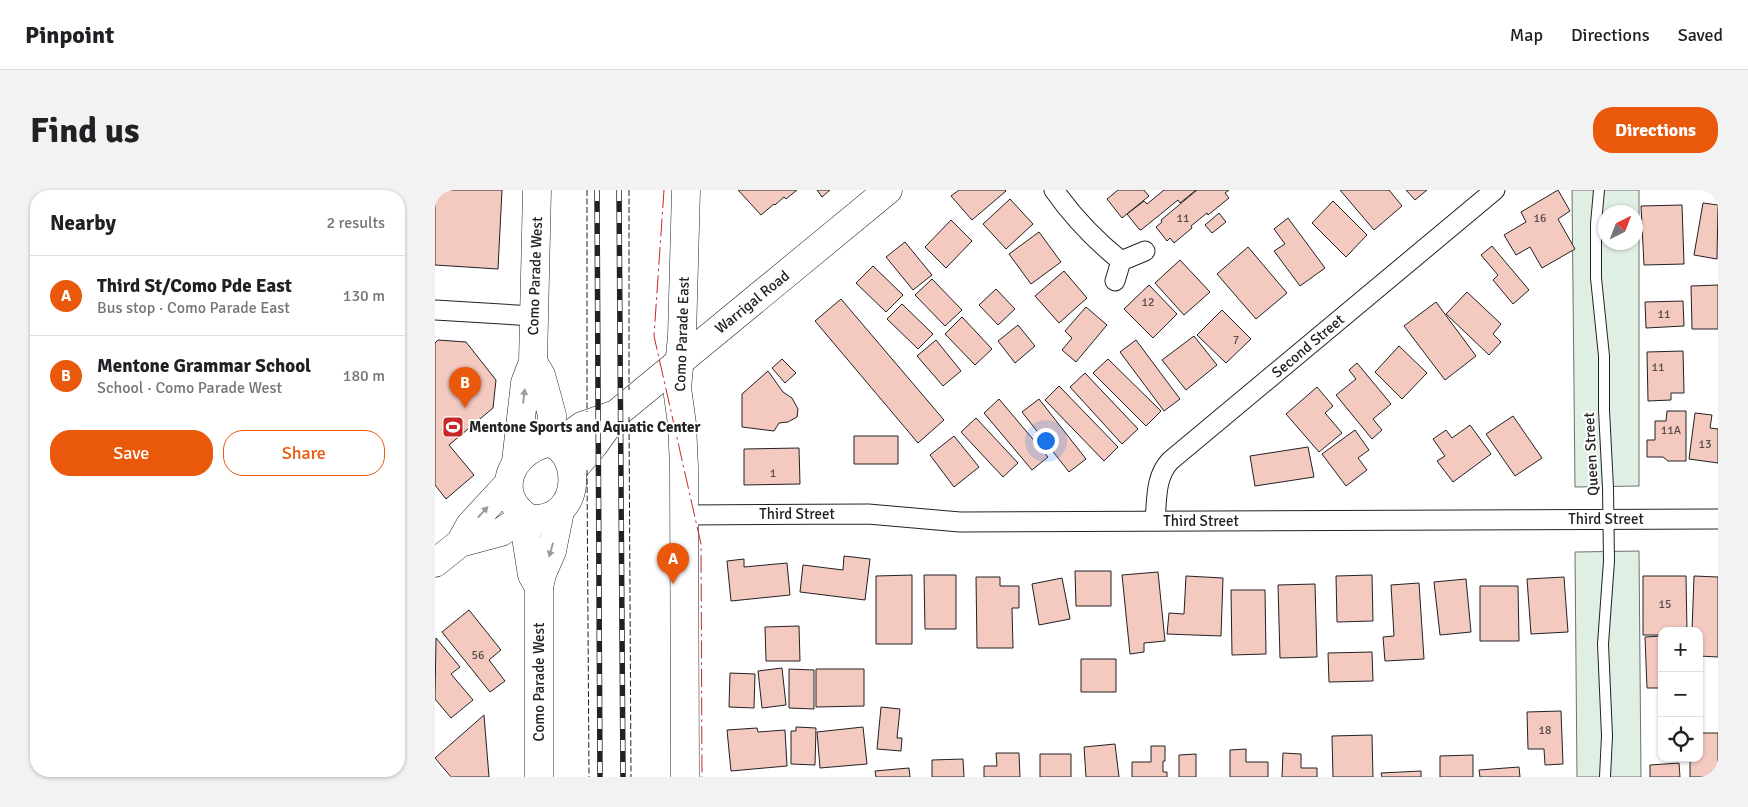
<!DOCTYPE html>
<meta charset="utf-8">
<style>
:root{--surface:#fff;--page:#f2f2f2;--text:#202124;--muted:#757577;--line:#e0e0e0;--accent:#ea580c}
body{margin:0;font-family:Signika,sans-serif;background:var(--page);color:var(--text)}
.controls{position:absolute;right:15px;bottom:15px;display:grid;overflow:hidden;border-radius:10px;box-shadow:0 1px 4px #0004}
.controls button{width:45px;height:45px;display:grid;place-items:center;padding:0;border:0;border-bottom:1px solid var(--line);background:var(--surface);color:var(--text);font:25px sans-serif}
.compass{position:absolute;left:1163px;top:15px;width:45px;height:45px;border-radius:50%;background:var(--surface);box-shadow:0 1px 4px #0004;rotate:42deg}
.you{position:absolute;left:610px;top:250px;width:18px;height:18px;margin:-12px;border:4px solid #fff;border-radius:50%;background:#1a73e8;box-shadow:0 0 0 8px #1a73e833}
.badge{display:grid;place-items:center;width:32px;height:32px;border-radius:50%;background:var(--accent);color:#fff;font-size:16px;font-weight:700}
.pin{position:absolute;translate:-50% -41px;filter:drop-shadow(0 1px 2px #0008)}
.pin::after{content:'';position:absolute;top:26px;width:18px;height:15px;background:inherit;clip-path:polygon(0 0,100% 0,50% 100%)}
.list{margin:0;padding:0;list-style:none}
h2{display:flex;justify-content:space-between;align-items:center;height:65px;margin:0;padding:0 20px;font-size:21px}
h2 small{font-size:16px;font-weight:400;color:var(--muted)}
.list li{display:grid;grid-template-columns:32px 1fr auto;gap:15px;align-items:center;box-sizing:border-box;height:80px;padding:0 20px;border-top:1px solid var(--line)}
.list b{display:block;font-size:19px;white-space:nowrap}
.list p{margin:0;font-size:16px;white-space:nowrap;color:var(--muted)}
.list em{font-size:16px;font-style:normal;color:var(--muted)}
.actions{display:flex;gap:10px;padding:15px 20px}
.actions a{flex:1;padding:11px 0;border:1px solid var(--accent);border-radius:20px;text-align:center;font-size:18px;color:var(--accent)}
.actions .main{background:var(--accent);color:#fff}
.icon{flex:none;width:28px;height:28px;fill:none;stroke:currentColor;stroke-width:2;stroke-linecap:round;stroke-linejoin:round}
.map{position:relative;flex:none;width:1283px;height:587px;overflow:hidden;border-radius:20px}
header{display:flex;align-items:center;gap:30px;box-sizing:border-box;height:70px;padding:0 25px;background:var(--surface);border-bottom:1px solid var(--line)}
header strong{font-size:24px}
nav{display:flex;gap:28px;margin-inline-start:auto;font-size:18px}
.intro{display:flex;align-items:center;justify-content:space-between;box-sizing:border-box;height:120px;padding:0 30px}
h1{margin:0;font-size:35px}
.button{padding:12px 22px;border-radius:20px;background:var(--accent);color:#fff;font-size:18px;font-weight:700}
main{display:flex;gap:30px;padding:0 30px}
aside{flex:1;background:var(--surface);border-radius:20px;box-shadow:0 1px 4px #0004}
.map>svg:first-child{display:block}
</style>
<header>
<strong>Pinpoint</strong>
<nav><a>Map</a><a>Directions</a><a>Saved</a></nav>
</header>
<div class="intro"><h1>Find us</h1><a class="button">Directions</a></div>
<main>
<aside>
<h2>Nearby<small>2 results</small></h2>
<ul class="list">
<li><span class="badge">A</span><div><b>Third St/Como Pde East</b><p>Bus stop · Como Parade East</p></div><em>130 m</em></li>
<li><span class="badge">B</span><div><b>Mentone Grammar School</b><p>School · Como Parade West</p></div><em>180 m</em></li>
</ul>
<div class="actions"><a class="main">Save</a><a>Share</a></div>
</aside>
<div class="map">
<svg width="1283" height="587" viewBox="0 0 1283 587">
<rect width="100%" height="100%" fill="#fff"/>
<!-- green -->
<path fill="#e0efe3" stroke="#6f6f6f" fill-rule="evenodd" d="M1137 0H1204V296L1140 297ZM1170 22H1200V52H1170Z
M1204 361 1206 587H1142L1140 362Z"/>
<!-- building -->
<path fill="#f3c9c0" stroke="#222" d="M0 0H67L63 79 0 75Z
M303 0H362L351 9 349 7 340 15 339 14 326 25Z
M382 0H395L387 7Z
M524 0H570L571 1 537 30 516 6Z
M683 0H709L714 6 687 28 672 9Z
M729 0H761L745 13 743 10 706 40 704 39 692 24 709 11 712 14Z
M762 0H794L790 3 794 8 773 25 772 23 756 36 757 38 739 53 735 48 732 51 721 37 727 32 726 30Z
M905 0H954L967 16 939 40Z
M971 0H992L980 10Z
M1123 0 1135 21 1123 29 1140 59 1107 78 1095 57 1081 65 1069 45 1091 32 1086 22Z
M575 9 598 34 571 59 548 34Z
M898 11 932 45 911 67 877 33Z
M1268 13 1283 15 1282 69 1259 65Z
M1247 15 1249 74 1209 75 1206 16Z
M784 23 791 32 777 43 770 35Z
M853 28 890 78 865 96 839 61 850 54 839 39Z
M516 30 537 51 511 78 490 57Z
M604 42 626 72 596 94 574 64Z
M470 52 497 85 478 100 451 67Z
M1057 56 1094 100 1078 114 1058 90 1063 85 1046 65Z
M813 57 852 103 821 129 782 84Z
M745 70 775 102 749 125 720 93Z
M438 76 468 105 451 122 421 93Z
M629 81 652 108 624 133 600 106Z
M497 89 527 120 510 136 480 105Z
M714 95 742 124 718 148 689 119Z
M1283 95V139H1257L1256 96Z
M561 99 580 119 563 135 544 115Z
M1032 102 1066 134 1058 144 1066 152 1054 165 1011 124Z
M406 109 509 230 483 253 380 131Z
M1248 111 1249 136 1211 138 1210 112Z
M1001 112 1041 166 1010 190 969 136Z
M467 114 498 144 483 159 452 129Z
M651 117 672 135 641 172 627 160 637 148 630 141Z
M787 120 816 149 791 173 762 145Z
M527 127 557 159 540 175 510 144Z
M583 135 600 156 580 173 563 151Z
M759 146 782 175 751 200 727 170Z
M3 150 31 152 61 190 58 218 14 255 39 285 11 309 0 295V153Z
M501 150 526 181 508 196 482 166Z
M701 150 745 209 729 221 685 162Z
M964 156 992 183 967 209 940 182Z
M1248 161 1249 203H1236V210L1213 211 1212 162Z
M347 169 361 183 350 193 337 178Z
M673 169 726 221 711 236 658 183Z
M922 173 956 214 938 229 947 240 937 249 901 205 921 189 914 180Z
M333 181 348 202 357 208 363 219 362 227 353 232 344 233 339 241 307 237V204Z
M650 183 703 239 687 254 635 197Z
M624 196 683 257 669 271 610 210Z
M882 197 898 216 890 223 907 243 884 262 851 224Z
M564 209 613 267 597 280 549 223Z
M604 209 651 269 634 282 587 222Z
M1232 221H1251V271H1233L1228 267H1212V250H1220V231H1231Z
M1260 223 1277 225 1275 238 1283 239V273L1254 269Z
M1078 226 1107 268 1080 286 1051 244Z
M541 228 583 273 568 287 526 242Z
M1035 235 1056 264 1018 292 1002 271 1010 266 998 249 1011 240 1017 248Z
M920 240 934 260 923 268 932 280 911 296 887 264Z
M419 246H463V274H419Z
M519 246 544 277 519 297 495 265Z
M873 257 879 287 820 296 815 266Z
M364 258 365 294 309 295V259Z
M409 366 435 369 430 410 365 402 368 375 408 380Z
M309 369V377L352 373 355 405 296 411 292 371Z
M640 381H676V416H641Z
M723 382 730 451 709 453V462L695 464 687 385Z
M477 385V454H441V386Z
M489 385H521V439H490Z
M937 385 938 431 902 432 901 386Z
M751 386 788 388 786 446 732 444 734 423 749 424Z
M1208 386H1251L1252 441H1227V445H1208Z
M1259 386 1283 387V467L1264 466V441H1257Z
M541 387H565V396H584V418H577L578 458H542Z
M1129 387 1133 442 1096 444 1092 389Z
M627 388 635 429 604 435 597 394Z
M1031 389 1036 442 1005 445 999 392Z
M984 393 989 469 950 471 948 447 959 446 956 395Z
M880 394 882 467 845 468 843 395Z
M1045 396H1083L1084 451H1045Z
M796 400H830L831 464 797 465Z
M34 420 66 460 54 470 70 491 55 502 7 442Z
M364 436 365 471H331L330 437Z
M1227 446V498H1212L1210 447Z
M1 448 25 477 16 484 38 510 16 528 0 509Z
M937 462 938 491 894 492 893 463Z
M646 469H681V502H646Z
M347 478 351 515 327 518 323 481Z
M354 479 379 480V519L354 518Z
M381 479H429V516L381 517Z
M295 483 320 484 319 518 294 517Z
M446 517 465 519 462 548H467L466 561 442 559Z
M1126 521 1128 574 1110 575 1109 559H1093L1092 522Z
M49 525 54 587H16L0 568Z
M361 537 381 538 380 575 356 574V541H361Z
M428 537 432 574 385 578 382 542Z
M322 538 323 542 350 540 352 576 296 581 292 540Z
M1264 543H1283V587H1255V568H1264Z
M937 545 938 587H898L897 546Z
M680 554 684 587H651L649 557Z
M716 556H730V571H728V582H732V587H697V572H716Z
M811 559V572H833V587H795V560Z
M561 563H584L585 587H549V576H562Z
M848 563 866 564V578H882V587H847Z
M605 564H636V587H605Z
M761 564V587H744V565Z
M1038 565V587H1005V566Z
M528 569 529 587H497V570Z
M1244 573 1245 587H1215V575Z
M1084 577 1085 587H1045L1044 580Z
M474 578 475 587H441L440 581Z
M986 581V587H947L946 583Z"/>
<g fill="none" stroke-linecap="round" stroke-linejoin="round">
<!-- lane casing -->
<g stroke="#222" stroke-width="12">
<path id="lane" d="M1164 0 1161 34V88L1169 166V220L1173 298 1174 371 1168 454 1172 546 1170 587"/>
</g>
<!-- street casing -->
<g stroke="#222" stroke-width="21">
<path id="street" d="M619 0C638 27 660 50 686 71
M680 91 686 71 710 61
M0 120 99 126
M250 325 433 324 525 332 1283 329
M720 331C722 310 720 287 735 271L1060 0"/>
</g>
<!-- secondary casing -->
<g stroke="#222" stroke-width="29">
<path id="secondary" d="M98 172 106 185 117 225 116 253
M81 272 90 193 98 172 102 0
M95 329 91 347 97 385 104 397
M104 587V397L107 384 117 361 125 321
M250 587 249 277 247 234 242 198 247 146 251 0"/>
</g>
<!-- primary casing -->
<g stroke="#222" stroke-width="29">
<path id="primary" d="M112 253C145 255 152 332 95 329 58 306 73 263 112 253Z
M121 255 147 236 181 224
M137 281 159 255 181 224 453 0
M25 353 66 342 90 326
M0 373 25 353 35 335 73 294"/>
</g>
<!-- lane -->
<use href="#lane" stroke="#fff" stroke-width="10"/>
<!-- street -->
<use href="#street" stroke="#fff" stroke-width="19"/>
<!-- secondary -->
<use href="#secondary" stroke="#fff" stroke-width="28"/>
<!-- primary -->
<use href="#primary" stroke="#fff" stroke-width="28"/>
<!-- rail casing -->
<g stroke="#222" stroke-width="5.5">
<path id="rail" d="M162 0 165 587
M184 0 188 587"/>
</g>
<!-- rail -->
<use href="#rail" stroke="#fff" stroke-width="4" stroke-dasharray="11" stroke-linecap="butt"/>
<!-- fence -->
<path stroke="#222" stroke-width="1" stroke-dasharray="6 2.5" stroke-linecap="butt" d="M152 0V222
M194 0V200
M194 227 196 587
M152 280 154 587"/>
<!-- power -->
<path stroke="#c62828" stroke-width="1" stroke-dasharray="18 4 2.5 4" stroke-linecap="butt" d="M229 0 219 146 266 354 267 587"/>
</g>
<!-- one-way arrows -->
<defs><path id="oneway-solid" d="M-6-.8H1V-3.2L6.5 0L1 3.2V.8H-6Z" transform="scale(1.25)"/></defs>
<g fill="#9c9c9c">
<use href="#oneway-solid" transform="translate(89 206) rotate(-83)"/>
<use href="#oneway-solid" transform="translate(48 322) rotate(-47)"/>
<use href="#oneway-solid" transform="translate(116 360) rotate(106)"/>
</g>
<!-- icons -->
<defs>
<g id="stadium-square" transform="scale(1.125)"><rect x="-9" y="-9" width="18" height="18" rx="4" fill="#c62828" stroke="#fff"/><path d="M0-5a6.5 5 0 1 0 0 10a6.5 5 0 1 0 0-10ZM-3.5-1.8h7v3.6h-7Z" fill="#fff"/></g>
</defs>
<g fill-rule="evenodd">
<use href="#stadium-square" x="18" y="237"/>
</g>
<g text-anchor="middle" stroke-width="4" stroke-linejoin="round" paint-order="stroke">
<!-- number labels -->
<g font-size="12" fill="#564c4a">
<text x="748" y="32">11</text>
<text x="1105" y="32">16</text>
<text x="713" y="116">12</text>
<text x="1229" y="128">11</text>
<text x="801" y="154">7</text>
<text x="1223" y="181">11</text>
<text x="1236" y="244">11A</text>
<text x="1270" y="258">13</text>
<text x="338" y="287">1</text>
<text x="1230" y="418">15</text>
<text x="43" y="469">56</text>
<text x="1110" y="544">18</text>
</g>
<!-- street labels -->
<g font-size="15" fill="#222" stroke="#fff">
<text transform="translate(100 86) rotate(-88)" y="5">Como Parade West</text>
<text transform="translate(317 112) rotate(-39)" y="5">Warrigal Road</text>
<text transform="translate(247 144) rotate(-88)" y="5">Como Parade East</text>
<text transform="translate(873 156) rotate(-40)" y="5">Second Street</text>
<text transform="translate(1156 264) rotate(-93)" y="5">Queen Street</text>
<text x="362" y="329">Third Street</text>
<text x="1171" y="334">Third Street</text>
<text x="766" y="336">Third Street</text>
<text transform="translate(104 492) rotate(-90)" y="5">Como Parade West</text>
</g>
<!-- poi labels -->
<g font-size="15" font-weight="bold" fill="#222" stroke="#fff" text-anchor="start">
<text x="34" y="242">Mentone Sports and Aquatic Center</text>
</g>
</g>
</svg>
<div class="controls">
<button>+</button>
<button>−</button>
<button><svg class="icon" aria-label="locate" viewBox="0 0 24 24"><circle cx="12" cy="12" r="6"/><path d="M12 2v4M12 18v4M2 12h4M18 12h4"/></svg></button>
</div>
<svg class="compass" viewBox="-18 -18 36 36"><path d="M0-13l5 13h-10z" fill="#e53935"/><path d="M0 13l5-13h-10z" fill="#757577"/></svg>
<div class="you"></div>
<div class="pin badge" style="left:238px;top:394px">A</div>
<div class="pin badge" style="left:30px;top:218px">B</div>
</div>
</main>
